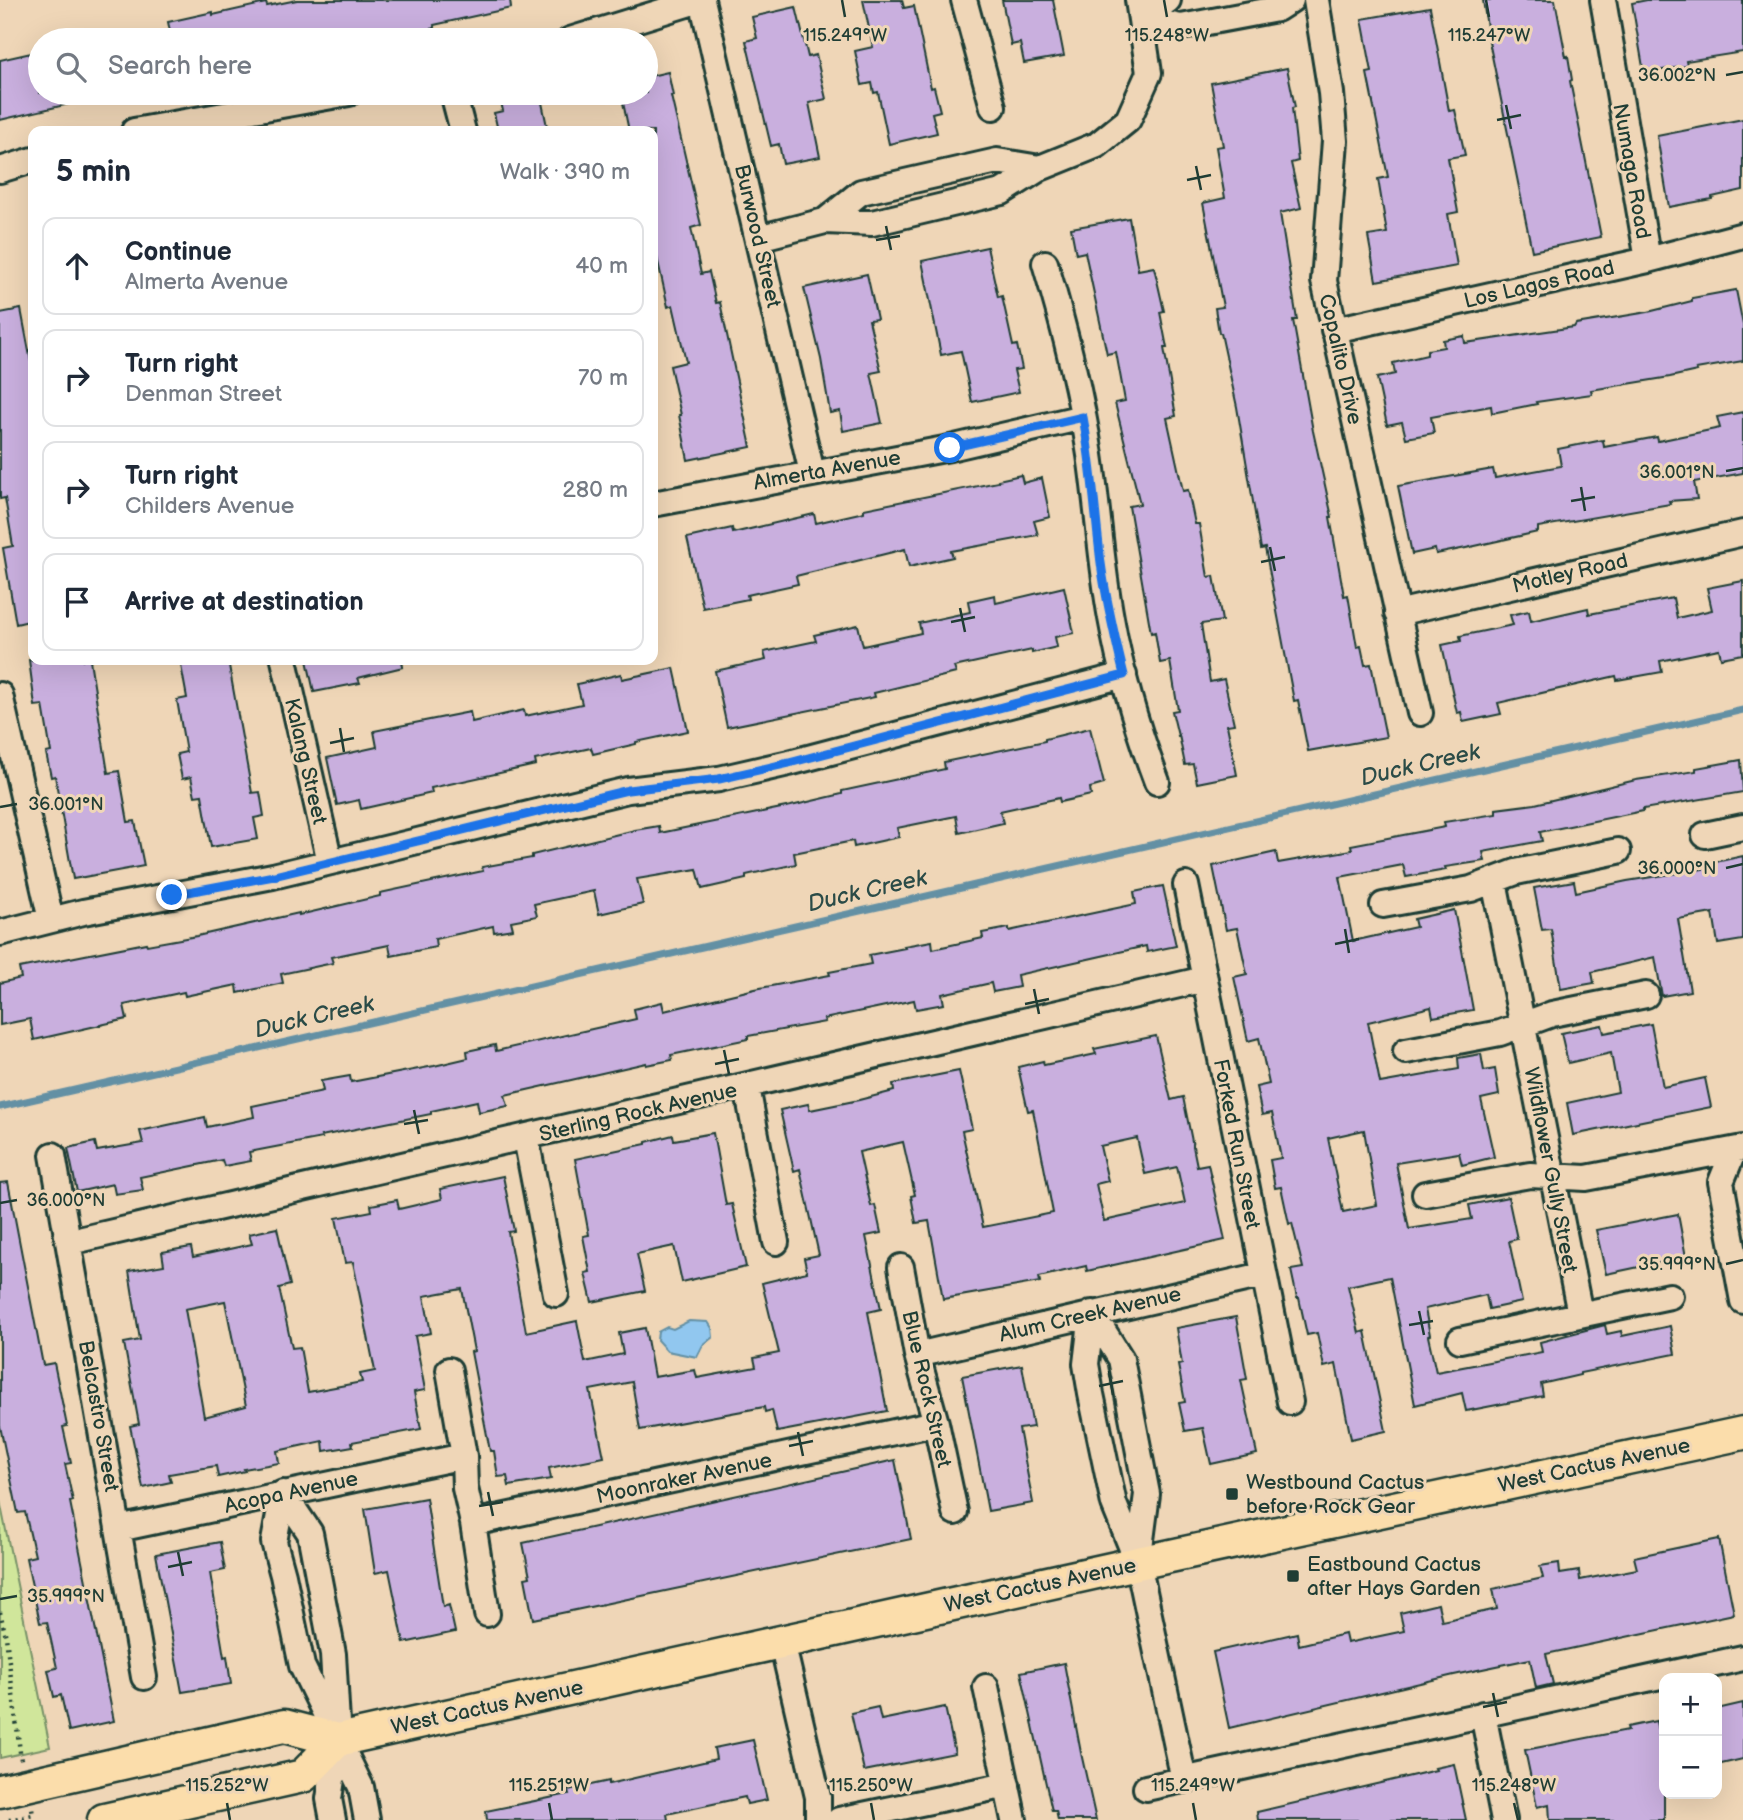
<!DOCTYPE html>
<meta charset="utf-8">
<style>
:root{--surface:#fff;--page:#f2f2f3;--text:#1f2937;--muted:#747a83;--line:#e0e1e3}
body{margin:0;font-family:"Balsamiq Sans",sans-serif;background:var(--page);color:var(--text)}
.controls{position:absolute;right:21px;bottom:21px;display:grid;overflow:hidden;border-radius:14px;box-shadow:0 7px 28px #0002}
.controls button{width:63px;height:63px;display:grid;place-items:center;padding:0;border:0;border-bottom:2px solid var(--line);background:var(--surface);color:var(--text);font:35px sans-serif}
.stop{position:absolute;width:21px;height:21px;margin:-16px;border:5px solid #1a73e8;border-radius:50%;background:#fff}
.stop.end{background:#1a73e8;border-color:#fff;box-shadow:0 2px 7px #0008}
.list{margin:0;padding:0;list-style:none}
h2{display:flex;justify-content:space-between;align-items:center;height:91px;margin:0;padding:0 28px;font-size:30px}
h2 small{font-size:23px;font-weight:400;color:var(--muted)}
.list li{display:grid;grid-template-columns:46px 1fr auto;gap:21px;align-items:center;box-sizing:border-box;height:98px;margin:0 14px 14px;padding:0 14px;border:2px solid var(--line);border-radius:14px}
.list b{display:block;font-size:26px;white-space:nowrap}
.list p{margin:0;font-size:23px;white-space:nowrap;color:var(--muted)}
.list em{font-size:23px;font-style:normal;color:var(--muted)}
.icon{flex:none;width:38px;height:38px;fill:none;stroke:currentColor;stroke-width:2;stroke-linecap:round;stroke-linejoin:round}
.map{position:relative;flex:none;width:1743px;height:1820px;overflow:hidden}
.search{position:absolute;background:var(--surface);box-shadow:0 7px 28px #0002;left:28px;top:28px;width:630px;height:77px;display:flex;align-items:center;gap:18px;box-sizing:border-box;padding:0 24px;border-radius:38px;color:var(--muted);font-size:26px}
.panel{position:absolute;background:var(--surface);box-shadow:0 7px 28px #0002;left:28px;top:126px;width:630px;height:539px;border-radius:14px}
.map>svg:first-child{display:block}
</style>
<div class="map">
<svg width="1743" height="1820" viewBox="0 0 1743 1820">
<rect width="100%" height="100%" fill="#efd6b7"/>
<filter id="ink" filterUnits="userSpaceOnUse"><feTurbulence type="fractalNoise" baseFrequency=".0143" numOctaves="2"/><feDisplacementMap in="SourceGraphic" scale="14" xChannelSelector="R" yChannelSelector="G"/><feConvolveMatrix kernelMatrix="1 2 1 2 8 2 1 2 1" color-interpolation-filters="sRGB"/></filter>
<g filter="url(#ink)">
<!-- green -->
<path fill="#d0e69b" stroke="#789268" stroke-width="2" d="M0 1501 50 1747 0 1758Z"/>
<!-- water -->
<path fill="#91c7ef" stroke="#6390a4" stroke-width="2" d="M689 1321 708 1322 712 1328 713 1337 703 1345 697 1357 667 1351 657 1340 658 1332 667 1327 673 1329Z"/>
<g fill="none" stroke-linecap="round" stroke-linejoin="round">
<!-- stream -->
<path stroke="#6390a4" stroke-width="7" d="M0 1107 1743 710"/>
</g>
<!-- building -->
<path fill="#c9afde" stroke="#1f3d34" stroke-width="2" fill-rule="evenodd" d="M297 0H510L511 8 434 25 435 28 381 40H172L168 22 213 12V15L266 3 267 6Z
M863 0H902L904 8 914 6 931 88 934 87 940 111 932 113 937 133 889 144 878 92 874 93 872 83 862 85 855 51 873 47Z
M1002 0H1053L1064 56 1024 63 1020 43 1011 45Z
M1483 0H1555L1566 57 1568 56 1572 80 1570 81 1601 237 1532 251 1489 41Z
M1647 0H1743V52L1686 61 1687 66 1644 73 1632 3Z
M796 7 808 57 816 55 826 99 809 103 820 157 783 164 779 144 771 146 746 41 757 38 752 17Z
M1430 7 1449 111 1455 110 1465 155 1448 158 1458 212 1448 214 1457 266 1376 281 1368 236 1387 233 1378 179 1388 177 1367 73 1372 72 1362 19Z
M40 51V93H81L82 101 0 120V60Z
M1287 68 1295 107 1292 108 1298 161 1291 163 1301 208 1280 213 1297 320H1293L1313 431 1332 517H1330L1344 596 1348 595 1357 647 1361 646 1365 665 1371 664 1386 737 1308 751 1298 700 1294 701 1265 548 1261 549 1237 407 1221 333H1219L1215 308 1223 307 1203 203 1225 198 1216 147 1223 146 1211 83Z
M668 72 673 96H671L701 225 691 228 701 274 709 272 716 303 720 302 751 447 688 460 679 415H681L670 366 686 362 673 305 668 307 657 257 653 258V131H629L621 93H646V77Z
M499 93H540L548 131H498L494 113 503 111Z
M1743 119V190L1712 197V199L1669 207 1657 136Z
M1129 218 1138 270 1154 267 1164 311 1160 312 1167 348H1164L1176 416 1167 418 1183 491 1188 490 1195 524H1199L1208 577 1214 576 1222 621 1201 624 1210 682 1224 679 1234 724 1227 725 1237 775 1197 783 1193 764 1185 765 1179 735 1178 736 1172 711 1178 710 1170 661 1160 663 1155 632 1151 633 1129 506 1140 504 1115 403 1125 401 1116 352 1107 354 1085 252 1076 254 1071 228Z
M987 247 998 297 1002 296 1013 346 1017 345 1022 369 1014 370 1019 392 972 402 961 351 941 355 922 261Z
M867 274 877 319 869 320 881 371 871 373 882 423 843 431 840 411 830 413 821 359 804 288Z
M1736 290 1743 325V361L1696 369 1697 371 1670 377 1591 390 1592 394 1536 402 1537 404 1492 413 1491 406 1431 417 1434 433 1406 438 1402 422 1387 425 1377 378 1395 374 1393 363 1427 355V350L1444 347 1443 340 1464 336 1465 343 1574 327 1576 324 1648 312 1692 301V298Z
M21 309 31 362H33V620L16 624 3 548 13 546 5 498 0 499V313Z
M1743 412V473L1694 482 1697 499 1669 501 1670 504 1538 527V532L1466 548 1436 554 1435 549 1412 554 1398 486 1493 469 1495 478 1561 466 1558 449 1603 440 1604 447 1657 437 1658 441 1720 428 1717 417Z
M1021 475 1023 483 1042 478 1050 517 1034 521 1038 535 951 551 953 557 909 567 905 549 796 576 798 584 747 595 748 599 703 608 687 538 732 528 733 533 814 514 816 523 864 512V509L998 482V480Z
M1743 581V654L1721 658 1719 649 1660 661 1662 672 1617 680 1616 676 1498 703 1501 714 1463 722 1461 712 1457 713 1442 645 1461 641 1460 636 1513 625 1510 615 1529 611 1531 621 1588 608 1589 614 1673 598 1677 618 1712 610 1707 588Z
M1064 587 1074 633 1055 637 1057 647 1032 653V650L954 667 956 673 874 693 875 697 727 727 715 671 766 660 764 652 816 641 814 635 858 625 863 646 921 633 919 623 970 612 968 601 995 595 996 603Z
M29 660H90L108 773 119 771 128 822 135 821 144 866 73 879 55 776 51 777 46 753 51 752 43 705 35 706Z
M180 660H228L252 793 260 792 264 816 254 818 258 839 211 847 202 795 195 796 191 777 182 779 177 754 186 752 177 700 187 698Z
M307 660H402L403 667 358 678 360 683 314 692Z
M674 668 688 731 636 742V744L593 754 591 748 535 760 536 765 431 788 432 793 361 809 359 800 337 805 327 758 377 747 374 731 470 712 472 722 524 710 525 716 582 704 577 684 621 674 622 679Z
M1090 728 1104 784 1090 788 1091 795 1060 802 1059 798 1000 811 1003 823 959 833 956 816 897 828 899 837 854 847 853 841 794 853 796 864 746 875V879L702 889 697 869 637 879 643 904 599 914 594 891 534 904 537 916 511 921 513 929 494 932 493 926 435 939 436 947 391 956 389 945 331 957 333 963 281 974 283 983 238 993 237 985 185 996 184 992 124 1005 127 1019 34 1040 30 1019 0 1025V983L21 978 19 968 146 943 147 945 197 936 299 913V915L380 896V893L483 871 482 867 532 858V855L635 830 659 826 660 833 791 806 842 794V791L945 769 944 762 1045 741V739Z
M1741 760 1743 792 1643 809V811L1540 832 1542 841 1483 852 1485 861 1445 867 1446 870 1406 877 1403 865 1340 877 1353 941 1416 927 1414 919 1454 910 1462 950 1473 1010 1433 1017 1431 1007 1368 1022 1380 1083 1459 1069 1458 1058 1481 1054 1484 1071 1495 1069 1499 1095 1481 1099 1494 1157 1462 1165 1459 1153 1396 1163 1409 1229 1472 1219 1469 1205 1508 1197 1517 1239 1509 1241 1522 1302 1489 1309 1486 1295 1425 1309 1430 1335 1428 1336 1436 1372 1542 1352 1540 1342 1605 1325 1607 1334 1621 1331 1622 1336 1670 1326 1675 1354 1580 1373V1375L1541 1384 1543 1396 1466 1411 1462 1393 1415 1405 1390 1277 1348 1286 1359 1333 1365 1331 1386 1431 1351 1439 1336 1364 1324 1367 1317 1333 1307 1335 1299 1298H1297L1291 1270 1303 1268 1292 1223 1289 1224 1281 1187 1275 1188 1270 1160 1281 1158 1272 1113 1262 1115 1256 1087 1269 1084 1259 1038 1248 1041 1234 977 1247 974 1237 928 1226 930 1213 866 1276 852 1278 863 1352 850 1351 845 1445 827 1444 822 1496 814V809L1535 804 1636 780 1696 771V768ZM1364 1130 1377 1205 1343 1212 1328 1138Z
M1743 856V940L1718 944 1713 913 1678 919 1690 991 1662 996 1655 957 1592 972 1594 983 1561 989 1551 929 1542 930 1534 888 1574 881 1576 892 1627 881 1703 869 1702 865Z
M1163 886 1176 946 1147 952 1146 946 1017 975 1019 987 993 992 991 983 942 994 944 1004 916 1009 914 1000 824 1019 825 1022 748 1036V1039L671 1055 672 1060 646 1065V1063L505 1095 508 1106 479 1112 477 1101 431 1111V1114L321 1136 322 1138 249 1152 251 1161 224 1166 222 1160 140 1177 143 1190 115 1194 113 1184 77 1192 68 1148 95 1142 97 1151 143 1143 140 1131 205 1117 207 1127 254 1117 252 1106 323 1091 321 1081 350 1076 351 1082 434 1066 468 1058 467 1051 495 1045 496 1051 636 1019 634 1009 662 1002 664 1011 755 989 830 975 829 972 871 964 869 955 905 948 904 946 932 941 933 949 983 938 982 933 1009 928V931L1136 904 1134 892Z
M1651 1024 1663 1087 1705 1078 1711 1107 1573 1135 1567 1103 1618 1092 1611 1053 1568 1063 1561 1033 1602 1025 1604 1033Z
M1156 1036 1171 1100 1183 1097 1197 1166 1208 1164 1225 1240 1087 1271 1086 1266 1039 1277 1040 1282 943 1299 929 1221 916 1223 911 1196 915 1195 903 1142 859 1152 871 1206 875 1205 881 1233 866 1236 881 1309 868 1312 887 1411 777 1432 772 1410 765 1412 764 1407 640 1430 632 1382 590 1390 604 1457 549 1468 551 1479 509 1486 507 1476 498 1477 494 1451H490L471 1352 474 1351 462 1289 424 1296 431 1333 415 1336 425 1390 414 1392 421 1429 352 1442 353 1446 324 1451 323 1441 277 1451 279 1463 244 1469 245 1471 218 1477 216 1466 169 1474 171 1482 143 1488 130 1426 139 1424 124 1343 140 1340 129 1271 164 1265 162 1252 191 1247 193 1257 252 1244 249 1234 277 1228 290 1285 279 1288 292 1348 300 1347 308 1392 362 1382 360 1374 375 1371 353 1262 345 1263 336 1218 372 1211 371 1205 397 1200 399 1209 442 1199 440 1189 503 1176 514 1231 508 1232 526 1332 577 1321 585 1362 623 1354 619 1333 645 1328 654 1377 695 1370 697 1378 756 1367 754 1358 779 1353 762 1283 807 1272 804 1258 819 1255 800 1169 794 1171 780 1110 808 1104 810 1110 859 1100 894 1091 893 1084 959 1071 972 1129 962 1131 983 1227 1053 1213 1033 1110 1028 1111 1018 1067 1043 1061 1044 1065 1096 1054 1094 1049ZM1137 1138 1145 1174 1177 1167 1185 1203 1104 1221 1096 1184 1108 1181 1100 1146ZM225 1301 246 1406 204 1417 185 1309Z
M713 1133 726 1205 732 1204 746 1267 682 1282 674 1246 637 1254 645 1291 592 1302 585 1273 590 1272 583 1236 589 1235 575 1159 646 1144V1142L673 1135 674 1140Z
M8 1182 43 1365 54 1363 67 1426 63 1427 71 1463 65 1464 73 1501 70 1502 114 1721 69 1731 61 1695 54 1697 48 1670 57 1668 47 1622 40 1623 26 1558 35 1556 25 1512 18 1513 0 1426V1183Z
M1678 1214 1686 1257 1606 1274 1596 1230Z
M1236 1317 1247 1379 1241 1380 1257 1454 1211 1464 1203 1428 1185 1431 1179 1403 1185 1402 1178 1365 1182 1364 1176 1328Z
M1022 1365 1033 1427 1019 1429 1033 1503 988 1511 962 1376Z
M895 1460 911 1539 533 1619 525 1578 530 1577 523 1543Z
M426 1498 443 1607 449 1605 455 1632 404 1643 389 1570 375 1573 365 1509Z
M1719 1539 1734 1614 1546 1654 1553 1684 1536 1688 1530 1659 1454 1675 1229 1728 1213 1652 1297 1633 1299 1645 1345 1634 1347 1643 1404 1631 1400 1613 1438 1604 1442 1621 1497 1609 1493 1589 1543 1578 1540 1566 1559 1563 1560 1574 1579 1571 1580 1580 1637 1569 1634 1557Z
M220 1542 225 1570 210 1573 224 1657 227 1656 231 1684 182 1692 156 1554Z
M1064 1663 1081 1753 1096 1820H1058L1056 1811H1052L1021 1672Z
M1743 1703V1759L1717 1765V1709Z
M878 1707 881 1720 945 1707 955 1753 864 1771 851 1713Z
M1656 1721 1664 1760V1820H1550L1549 1804 1537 1807 1525 1750 1628 1730 1627 1727Z
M753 1740 767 1800 747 1804 745 1797 667 1814 668 1820H487L486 1811 569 1794 568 1790 609 1781V1784L716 1759 714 1748Z
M1454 1764 1466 1820H1258L1257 1812 1436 1770 1435 1768Z"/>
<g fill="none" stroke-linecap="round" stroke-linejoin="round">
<!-- minor casing -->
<g stroke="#1f3d34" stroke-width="30">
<path id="minor" d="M702 0 812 473
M964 0 993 107
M1316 0 1331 93 1335 141 1324 281 1420 713
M1603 0 1648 260
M1142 19 1181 27 1277 9 1291 0
M1142 19 1168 0
M570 40 700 0
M453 93 463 131
M134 131 349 93
M0 170 33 160
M825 221 861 192 997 161 1040 168
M758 238 825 221 872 223 1002 192 1040 168 1097 145 1128 120 1149 73 1138 0
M1045 263C1064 326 1080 389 1090 455 1098 509 1101 564 1111 618 1121 674 1137 729 1157 782
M1334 330 1648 260 1743 235
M653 504 950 448 1083 417
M1397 613 1743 533
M284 660 330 862
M0 695 51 920
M1705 835 1743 827
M1494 881 1580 1314
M1186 885 1290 1402
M1383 905 1471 889 1516 872 1618 851
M0 933 83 912 273 876 628 790 719 779 789 763 1124 675
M1406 1051 1500 1033 1552 1014 1646 995
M747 1087 776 1242
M526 1138 556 1294
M1734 1150 1721 1182 1743 1301
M53 1155 144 1677
M1425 1194 1530 1175 1586 1178 1743 1148
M70 1242 1205 979
M901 1267 917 1355 936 1423 955 1512
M1092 1313 1086 1364 1091 1394 1114 1504 1138 1563 1184 1780
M1092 1313 1121 1359 1147 1494 1138 1563
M1460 1340 1670 1296
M917 1355 1263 1275
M449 1370 464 1456 465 1488 473 1523 487 1614
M283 1493 274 1542 283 1575 302 1666 361 1787 367 1820
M283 1493 310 1533 333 1654 338 1740 329 1799 333 1820
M473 1523 936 1423
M118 1529 464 1456
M782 1642 818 1797V1820
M986 1687 1014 1820
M1483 1714 1504 1820
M1146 1788 1743 1658
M839 1820 1007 1785"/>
</g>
<!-- major casing -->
<g stroke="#1f3d34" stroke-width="37">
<path id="major" d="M0 1791 284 1726 338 1740 1138 1563 1743 1433
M104 1820 303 1776 338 1740"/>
</g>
<!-- path -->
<path stroke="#1f3d34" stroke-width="4.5" stroke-dasharray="2 5" stroke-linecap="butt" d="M0 1612 6 1637 21 1760
M9 1820 33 1815 32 1809"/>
<!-- minor -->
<use href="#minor" stroke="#efd6b7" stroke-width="24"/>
<!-- major -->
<use href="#major" stroke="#fbddab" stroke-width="32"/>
</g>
</g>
<g fill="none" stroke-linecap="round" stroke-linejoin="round" filter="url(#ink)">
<!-- route -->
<path stroke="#1a73e8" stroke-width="9" d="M172 895 274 876 628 790 719 779 789 763 1124 675C1115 638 1106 601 1101 563 1095 514 1092 465 1083 417L950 448"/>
</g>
<!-- ticks -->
<path fill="none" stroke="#1f3d34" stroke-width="2.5" d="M842 0 845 17M1164 0 1167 17M1486 0 1489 17M1726 75 1743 72M1506 105 1511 129M1497 120 1521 115M1196 166 1201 190M1187 180 1211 175M886 226 891 250M876 240 900 236M1726 471 1743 468M1581 487 1585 511M1571 501 1595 497M1270 547 1275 571M1261 562 1285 557M960 608 965 632M951 622 975 617M340 728 344 752M330 743 354 738M0 807 17 804M1726 868 1743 864M1345 929 1349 953M1335 944 1359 939M1034 989 1039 1014M1025 1004 1049 999M724 1050 729 1074M715 1064 739 1059M414 1110 419 1134M404 1124 428 1120M0 1203 17 1200M1726 1264 1743 1260M1419 1311 1424 1335M1409 1325 1433 1321M1109 1371 1113 1395M1099 1386 1123 1381M798 1432 803 1456M789 1446 813 1441M488 1492 493 1516M479 1506 503 1502M178 1552 183 1576M168 1567 192 1562M0 1599 17 1596M1493 1693 1498 1717M1483 1707 1507 1702M227 1803 230 1820M549 1803 552 1820M871 1803 874 1820M1193 1803 1196 1820M1514 1803 1518 1820"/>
<!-- markers -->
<g fill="#1f3d34" stroke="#efd6b7" stroke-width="2.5">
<rect x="1225" y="1487" width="14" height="14" rx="3.5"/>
<rect x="1286" y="1569" width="14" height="14" rx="3.5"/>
</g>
<g text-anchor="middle" stroke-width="6" stroke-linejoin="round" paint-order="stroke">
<!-- street labels -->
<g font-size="21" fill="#1f3d34" stroke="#efd6b7">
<text transform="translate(1632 171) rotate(80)" y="7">Numaga Road</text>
<text transform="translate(758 236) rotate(77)" y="7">Burwood Street</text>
<text transform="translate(1539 284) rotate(-13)" y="7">Los Lagos Road</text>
<text transform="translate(1341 359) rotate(77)" y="7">Copalito Drive</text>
<text transform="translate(827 470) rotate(-10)" y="7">Almerta Avenue</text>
<text transform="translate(1570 573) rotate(-13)" y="7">Motley Road</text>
<text transform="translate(306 761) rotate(77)" y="7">Kalang Street</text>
<text transform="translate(638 1112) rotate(-13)" y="7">Sterling Rock Avenue</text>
<text transform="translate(1237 1144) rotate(79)" y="7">Forked Run Street</text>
<text transform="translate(1551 1170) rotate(79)" y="7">Wildflower Gully Street</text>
<text transform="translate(1090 1314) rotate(-13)" y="7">Alum Creek Avenue</text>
<text transform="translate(927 1389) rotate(77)" y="7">Blue Rock Street</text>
<text transform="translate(99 1416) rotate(80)" y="7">Belcastro Street</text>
<text transform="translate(1594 1465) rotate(-12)" y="7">West Cactus Avenue</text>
<text transform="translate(684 1478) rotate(-12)" y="7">Moonraker Avenue</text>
<text transform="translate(291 1492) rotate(-12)" y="7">Acopa Avenue</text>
<text transform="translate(1040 1585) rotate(-12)" y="7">West Cactus Avenue</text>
<text transform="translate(487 1707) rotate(-12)" y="7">West Cactus Avenue</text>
</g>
<!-- poi labels -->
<g font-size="21" fill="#1f3d34" stroke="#efd6b7" text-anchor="start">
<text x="1246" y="1489">Westbound Cactus<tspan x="1246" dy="24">before Rock Gear</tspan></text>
<text x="1307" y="1571">Eastbound Cactus<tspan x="1307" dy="24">after Hays Garden</tspan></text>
</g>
<!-- water labels -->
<g font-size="23" font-style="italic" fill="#2a4b47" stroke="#efd6b7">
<text transform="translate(1420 764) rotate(-13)" y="8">Duck Creek</text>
<text transform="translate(867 890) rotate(-13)" y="8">Duck Creek</text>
<text transform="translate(314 1016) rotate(-13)" y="8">Duck Creek</text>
</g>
</g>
<g font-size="18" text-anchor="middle" fill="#1f3d34" stroke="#efd6b7" stroke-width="6" stroke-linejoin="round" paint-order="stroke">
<text x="845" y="41">115.249°W</text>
<text x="1167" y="41">115.248°W</text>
<text x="1489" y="41">115.247°W</text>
<text x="1677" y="81">36.002°N</text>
<text x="1677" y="478">36.001°N</text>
<text x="66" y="810">36.001°N</text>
<text x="1677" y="874">36.000°N</text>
<text x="66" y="1206">36.000°N</text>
<text x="1677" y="1270">35.999°N</text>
<text x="66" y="1602">35.999°N</text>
<text x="227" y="1791">115.252°W</text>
<text x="549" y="1791">115.251°W</text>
<text x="871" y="1791">115.250°W</text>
<text x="1193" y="1791">115.249°W</text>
<text x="1514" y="1791">115.248°W</text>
</g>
</svg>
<div class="controls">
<button>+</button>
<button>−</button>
</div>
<div class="stop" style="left:950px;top:448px"></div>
<div class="stop end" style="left:172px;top:895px"></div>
<div class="search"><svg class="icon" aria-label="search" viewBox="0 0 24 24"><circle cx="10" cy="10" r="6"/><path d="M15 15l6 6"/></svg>Search here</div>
<section class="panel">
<h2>5 min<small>Walk · 390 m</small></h2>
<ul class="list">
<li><svg class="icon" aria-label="ahead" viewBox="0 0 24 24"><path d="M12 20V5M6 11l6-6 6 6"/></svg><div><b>Continue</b><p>Almerta Avenue</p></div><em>40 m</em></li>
<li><svg class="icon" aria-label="right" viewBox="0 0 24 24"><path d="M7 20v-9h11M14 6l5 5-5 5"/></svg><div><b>Turn right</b><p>Denman Street</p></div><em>70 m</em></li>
<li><svg class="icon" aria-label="right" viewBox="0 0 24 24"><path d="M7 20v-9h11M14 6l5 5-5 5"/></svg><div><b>Turn right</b><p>Childers Avenue</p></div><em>280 m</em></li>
<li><svg class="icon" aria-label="arrive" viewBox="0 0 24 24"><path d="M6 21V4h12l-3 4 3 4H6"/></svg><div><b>Arrive at destination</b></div></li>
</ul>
</section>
</div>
